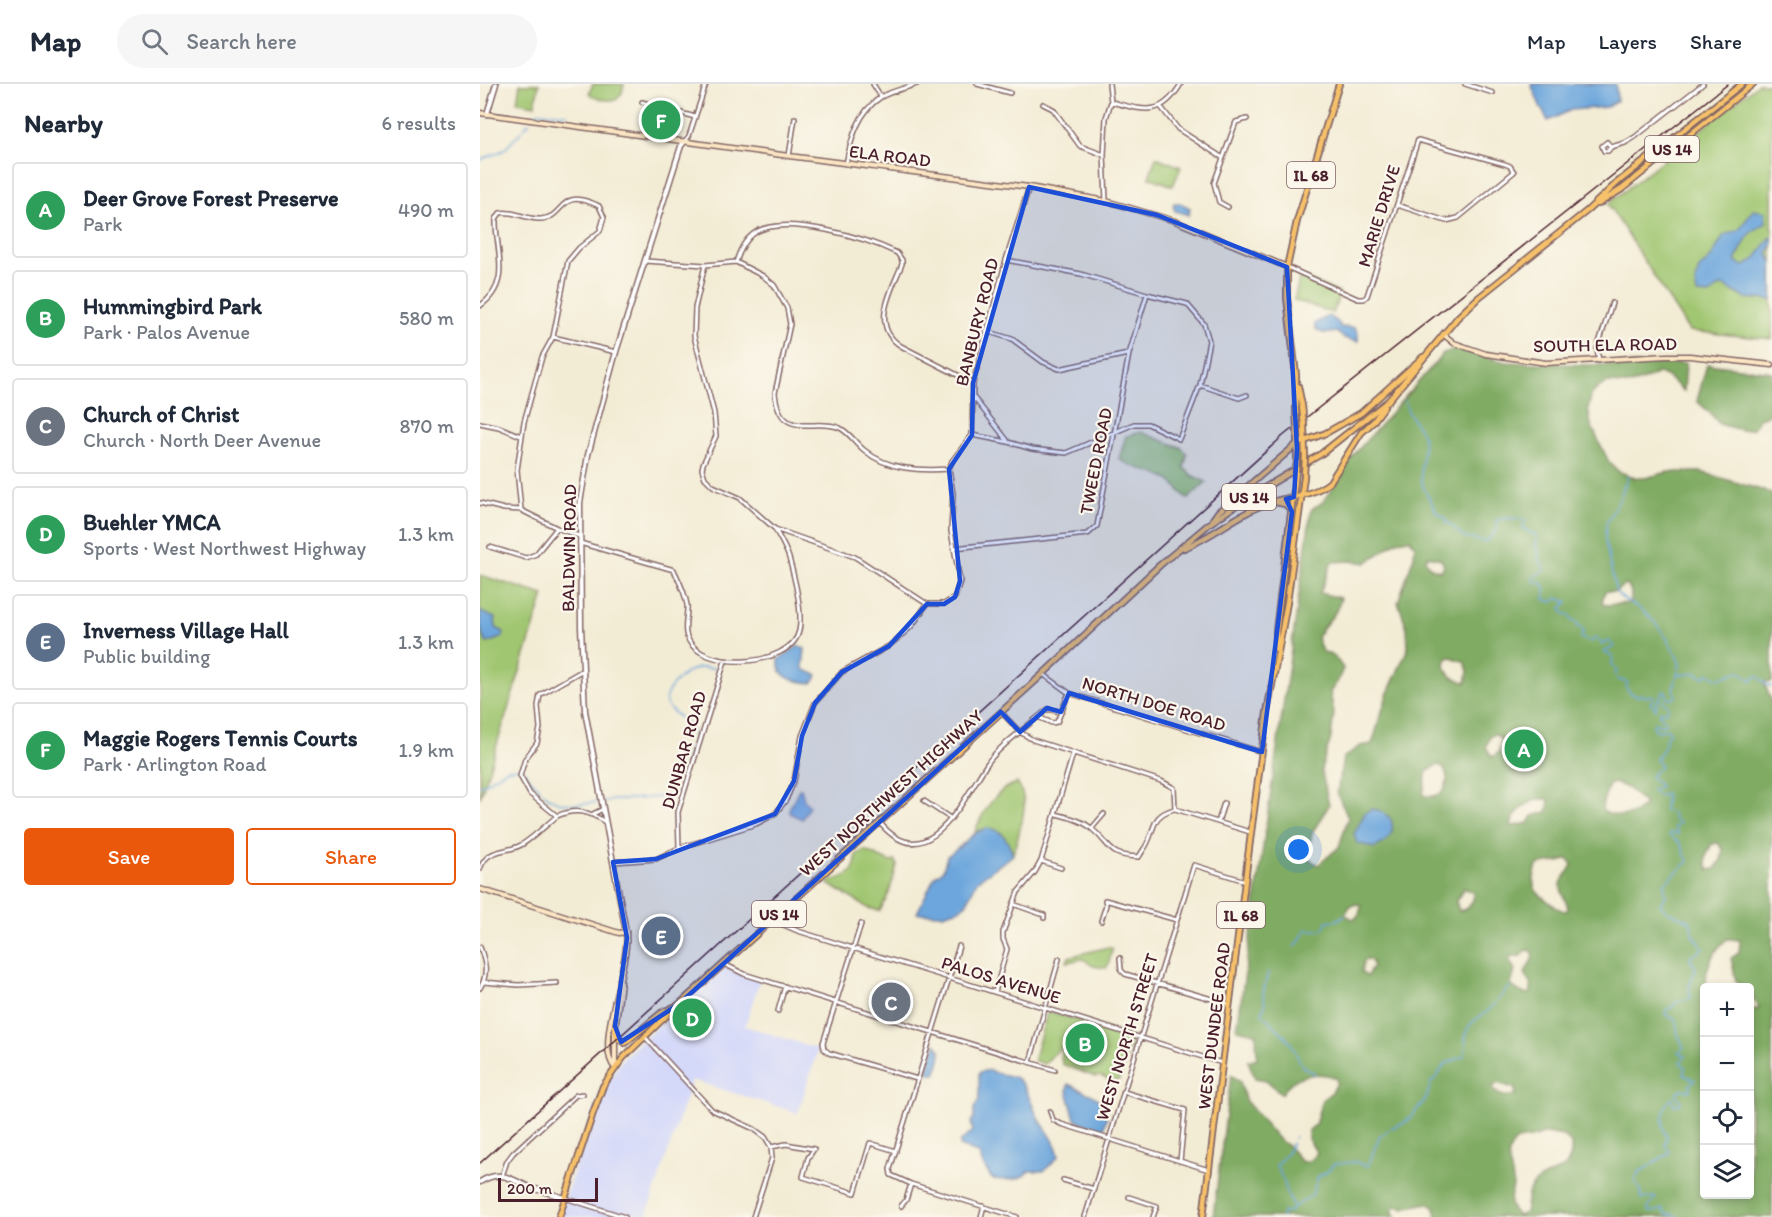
<!DOCTYPE html>
<meta charset="utf-8">
<style>
:root{--surface:#fff;--page:#f6f6f7;--text:#1f2937;--muted:#747a83;--line:#e0e1e3;--accent:#ea580c}
body{margin:0;font-family:Itim,sans-serif;background:var(--page);color:var(--text)}
.controls{position:absolute;right:18px;bottom:18px;display:grid;overflow:hidden;border-radius:6px;box-shadow:0 3px 9px #0003}
.controls button{width:54px;height:54px;display:grid;place-items:center;padding:0;border:0;border-bottom:2px solid var(--line);background:var(--surface);color:var(--text);font:30px sans-serif}
.scale{position:absolute;left:18px;bottom:15px;width:100px;box-sizing:border-box;padding-left:6px;border:3px solid #4a1f2b;border-top:0;font-size:16px;line-height:21px;white-space:nowrap;color:#4a1f2b;-webkit-text-stroke:4px #fbf7ec;paint-order:stroke}
.you{position:absolute;left:819px;top:766px;width:21px;height:21px;margin:-15px;border:4px solid #fff;border-radius:50%;background:#1a73e8;box-shadow:0 0 0 9px #1a73e833}
.badge{display:grid;place-items:center;width:39px;height:39px;border-radius:50%;background:var(--accent);color:#fff;font-size:20px;font-weight:700}
.pin{position:absolute;translate:-50% -50%;border:3px solid #fff;box-shadow:0 2px 6px #0006}
.list{margin:0;padding:0;list-style:none}
h2{display:flex;justify-content:space-between;align-items:center;height:78px;margin:0;padding:0 24px;font-size:26px}
h2 small{font-size:20px;font-weight:400;color:var(--muted)}
.list li{display:grid;grid-template-columns:39px 1fr auto;gap:18px;align-items:center;box-sizing:border-box;height:96px;margin:0 12px 12px;padding:0 12px;border:2px solid var(--line);border-radius:6px}
.list b{display:block;font-size:22px;white-space:nowrap}
.list p{margin:0;font-size:20px;white-space:nowrap;color:var(--muted)}
.list em{font-size:20px;font-style:normal;color:var(--muted)}
.actions{display:flex;gap:12px;padding:18px 24px}
.actions a{flex:1;padding:14px 0;border:2px solid var(--accent);border-radius:6px;text-align:center;font-size:21px;color:var(--accent)}
.actions .main{background:var(--accent);color:#fff}
.icon{flex:none;width:33px;height:33px;fill:none;stroke:currentColor;stroke-width:2;stroke-linecap:round;stroke-linejoin:round}
.map{position:relative;flex:none;width:1292px;height:1133px;overflow:hidden}
header{display:flex;align-items:center;gap:36px;box-sizing:border-box;height:84px;padding:0 30px;background:var(--surface);border-bottom:2px solid var(--line)}
header strong{font-size:28px}
nav{display:flex;gap:33px;margin-inline-start:auto;font-size:21px}
.search{width:420px;height:54px;background:var(--page);display:flex;align-items:center;gap:15px;box-sizing:border-box;padding:0 21px;border-radius:33px;color:var(--muted);font-size:22px}
main{display:flex}
aside{flex:1;background:var(--surface)}
.map>svg:first-child{display:block}
</style>
<header>
<strong>Map</strong>
<div class="search"><svg class="icon" aria-label="search" viewBox="0 0 24 24"><circle cx="10" cy="10" r="6"/><path d="M15 15l6 6"/></svg>Search here</div>
<nav><a>Map</a><a>Layers</a><a>Share</a></nav>
</header>
<main>
<aside>
<h2>Nearby<small>6 results</small></h2>
<ul class="list">
<li><span class="badge" style="background:#2e9e5b">A</span><div><b>Deer Grove Forest Preserve</b><p>Park</p></div><em>490 m</em></li>
<li><span class="badge" style="background:#2e9e5b">B</span><div><b>Hummingbird Park</b><p>Park · Palos Avenue</p></div><em>580 m</em></li>
<li><span class="badge" style="background:#6b7280">C</span><div><b>Church of Christ</b><p>Church · North Deer Avenue</p></div><em>870 m</em></li>
<li><span class="badge" style="background:#2e9e5b">D</span><div><b>Buehler YMCA</b><p>Sports · West Northwest Highway</p></div><em>1.3 km</em></li>
<li><span class="badge" style="background:#5c6f8a">E</span><div><b>Inverness Village Hall</b><p>Public building</p></div><em>1.3 km</em></li>
<li><span class="badge" style="background:#2e9e5b">F</span><div><b>Maggie Rogers Tennis Courts</b><p>Park · Arlington Road</p></div><em>1.9 km</em></li>
</ul>
<div class="actions"><a class="main">Save</a><a>Share</a></div>
</aside>
<div class="map">
<svg width="1292" height="1133" viewBox="0 0 1292 1133">
<rect width="100%" height="100%" fill="#fbf7ec"/>
<filter id="ink" filterUnits="userSpaceOnUse"><feTurbulence type="fractalNoise" baseFrequency=".0167" numOctaves="2"/><feDisplacementMap in="SourceGraphic" scale="12" xChannelSelector="R" yChannelSelector="G"/><feConvolveMatrix kernelMatrix="1 2 1 2 8 2 1 2 1" color-interpolation-filters="sRGB"/></filter>
<filter id="wash" filterUnits="userSpaceOnUse"><feTurbulence type="fractalNoise" baseFrequency=".008" numOctaves="4" result="noise"/><feDisplacementMap in="SourceGraphic" scale="24" xChannelSelector="R" yChannelSelector="G"/><feGaussianBlur stdDeviation="1.35" result="paint"/><feColorMatrix in="noise" values="0 0 0 0 0 0 0 0 0 0 0 0 0 0 0 0 0 1.4 0 .05"/><feComposite in="paint" operator="in"/></filter>
<g filter="url(#wash)">
<rect width="100%" height="100%" fill="#f3ecd5"/>
<!-- built -->
<path fill="#d4d8f9" d="M244 880 280 895 265 942 338 965 318 1029 212 996 166 1133H79L118 1013 143 974Z"/>
<!-- green -->
<path fill="#a0c671" stroke="#75724e" stroke-width="1.5" d="M40 0H59L55 21 37 18Z
M113 0H144L142 9 136 16C126 16 117 17 109 9Z
M1278 0H1292V255L1209 247 1128 120Z
M175 26 192 31 187 46 170 41Z
M676 73 701 83 693 102 669 93Z
M820 192 860 209 853 229 814 216Z
M660 348 702 364 707 370 704 384 713 392 726 398 708 415C702 410 693 397 687 395 672 387 653 385 639 375L646 352Z
M0 491 64 511 0 714Z
M537 699C541 705 544 713 544 721 545 727 535 768 532 771 527 749 518 740 495 748 502 728 517 704 537 699Z
M384 766 410 778 415 777 417 781 409 809 400 827 388 824 348 800 350 797C365 793 377 790 376 771Z
M628 863 633 865C629 871 631 878 626 884L613 882 603 875 587 878 589 873Z
M571 928 653 954 639 996 634 998 620 992 615 993 582 980 581 972 583 966 580 964 564 980 555 977 554 974 567 929Z"/>
<!-- forest -->
<path fill="#80ab63" stroke="#656547" stroke-width="1.5" fill-rule="evenodd" d="M976 265 1025 278 1107 281 1206 279 1204 307 1186 292 1178 289C1169 294 1159 299 1149 300 1131 301 1128 293 1112 310L1108 325 1111 341 1129 378 1138 387 1155 394H1165L1188 388H1221L1292 409V598H1284L1292 619V1133H956L955 1124 948 1119 923 1124 915 1122 912 1127 917 1133H733L751 991 760 997 765 1016 798 1055 808 1062 822 1078 829 1077 837 1069 828 1055V1047L835 1041 842 1016 852 1008 857 999 856 994C837 986 811 991 802 1010L786 996 775 994 768 977 777 974 776 949 757 945 831 426 844 417 871 374 964 269ZM930 455 935 462 934 472 918 518 927 544 928 564 907 611 892 660 880 662 863 674 857 709 868 734 859 763 838 781 827 774 832 749 849 721 841 685 851 654 854 629 850 608 858 597 863 584 855 573 842 567 837 554C845 536 856 535 861 514L840 509 852 478 872 477 886 479 917 457ZM948 472 961 475 964 482 961 487 951 484 945 476ZM1143 501 1148 502 1151 507V519L1125 521 1122 519 1124 509 1127 507 1136 508ZM971 573 985 578 988 587 986 599 972 593 965 583 966 575ZM1014 650C1026 655 1024 667 1012 673L1006 663 1010 653ZM957 681 962 682C974 697 963 718 943 711L947 687ZM1134 699C1152 704 1152 709 1165 720L1163 723C1158 725 1156 729 1151 730 1142 733 1130 732 1122 726 1122 718 1126 709 1129 701ZM1058 715H1067L1069 716 1067 728 1053 732 1049 739 1034 742 1031 741C1036 726 1044 721 1058 715ZM1238 759 1243 765 1241 776 1235 785 1229 786C1223 778 1226 769 1232 760ZM1088 775 1092 780C1090 788 1082 793 1081 801 1080 810 1087 817 1088 825L1085 827C1079 826 1078 824 1073 821 1055 807 1049 807 1057 782 1066 777 1078 780 1088 775ZM984 804 993 809V816L988 824 979 827 976 817ZM877 820 882 821 878 832 873 835 865 831 870 822ZM1247 855 1260 856 1259 869 1251 874 1256 897 1261 903 1270 904V912L1279 923 1277 926 1270 923V1110H1224V904L1227 903C1223 886 1234 866 1247 855ZM1047 866 1052 867C1055 877 1047 881 1045 889L1051 902V907L1049 910C1041 910 1036 906 1031 901L1035 886 1029 875 1032 872H1041ZM887 875 891 876 893 882 887 892 881 888 884 877ZM1017 999 1034 1004 1036 1010C1028 1015 1018 1011 1012 1005ZM1067 1049 1083 1052 1091 1059C1094 1096 1067 1081 1050 1105 1046 1112 1047 1121 1045 1129L1038 1132C1035 1128 1031 1125 1030 1120 1029 1114 1033 1107 1033 1101 1034 1084 1020 1073 1037 1056L1051 1054Z
M1227 280 1292 288V330L1279 334 1273 345 1261 346 1239 340 1232 331 1217 317Z"/>
<!-- water -->
<path fill="#6ca6dc" stroke="#5b6284" stroke-width="1.5" d="M1051 0H1136L1137 17 1127 23 1091 26 1068 37 1060 22Z
M694 119H700L710 124 709 131 695 127 693 122Z
M1273 126 1285 128 1286 139 1270 149 1255 177 1263 182C1279 177 1281 163 1292 152V160L1288 170 1292 178V216L1265 214 1244 202 1238 203 1230 211 1217 210 1215 199 1219 185 1231 174 1244 151 1259 146Z
M848 232 857 237 862 244 865 243 875 244 878 251V258L864 254 856 248C847 250 842 251 835 244V239Z
M0 525 1 528 15 534 16 544 24 548 23 553 7 559C0 551 0 537 0 525Z
M318 562 325 565 323 583 325 586 337 591 335 596 332 599C317 598 296 595 299 575Z
M321 704 324 716 329 722 322 735 311 730 309 725 319 705Z
M892 725 901 727 910 734C917 749 907 758 894 764L877 759 874 750 885 729Z
M507 744C523 745 528 757 533 771L497 797 486 820 479 825 463 830 437 829 455 792 463 786 467 772C483 763 488 750 507 744Z
M456 959C465 968 459 979 455 990L447 988Z
M510 986C518 992 528 990 536 994 546 1000 553 1025 559 1035 567 1047 576 1057 579 1072L564 1087H549C540 1098 525 1096 512 1095L503 1081 499 1070 480 1062V1058L493 1047 491 1038 494 1034V1024L499 1016V990L500 988Z
M588 1000 612 1011 618 1015 628 1029 624 1043 621 1045 609 1042 595 1035 587 1007Z"/>
<g fill="none" stroke-linecap="round" stroke-linejoin="round">
<!-- stream -->
<path stroke="#6ca6dc" stroke-width="1.5" d="M53 33 58 28 87 30
M44 44 49 39
M0 76 24 66 41 48
M924 316C927 321 926 324 929 329 933 338 940 343 943 353 946 365 938 383 942 399 945 410 954 420 956 428L966 434V438C975 441 975 447 982 452 988 456 996 454 1003 458L1009 455 1018 444 1016 436 1030 434 1046 436 1042 444 1057 452 1056 464 1059 467 1058 473 1065 485 1052 495 1056 499 1061 498C1067 504 1066 507 1064 515L1073 518 1077 514 1088 518 1081 524 1085 530 1090 531 1091 536 1098 539 1097 542 1104 546 1101 554 1111 558 1116 553 1122 560 1129 557 1135 562 1124 568 1133 573 1132 580 1137 587 1135 590 1137 595 1148 599 1146 603 1150 609 1158 612 1162 610 1164 613 1171 611 1174 613 1170 619 1176 625 1177 617 1184 607 1187 610V614L1193 615 1196 612 1193 606 1200 580C1192 560 1177 537 1159 524 1151 518 1142 517 1136 508L1125 457 1126 440 1140 414 1148 392
M1199 589 1202 591 1215 589 1224 593 1229 589 1238 595 1259 587 1272 597 1276 592 1279 593 1287 601 1292 603
M1180 615 1188 621 1187 628 1180 627 1179 630 1187 638 1182 641 1175 638 1173 642 1177 647 1188 645 1190 649 1186 652C1187 663 1181 667 1176 675L1181 683 1170 692 1180 702 1172 706 1178 712 1186 710 1184 726 1192 729 1194 736 1200 739 1194 743 1198 750 1190 749 1189 751 1200 759 1208 778 1186 798 1184 801 1186 811 1180 821 1187 827 1210 837 1214 852 1223 863 1219 868 1211 871 1210 875 1216 884 1209 903 1211 914 1195 919 1193 923 1187 925 1185 930 1197 937V948L1204 964 1198 968 1206 972 1200 978 1205 983 1204 991 1215 996 1210 1000V1007L1202 1005 1197 1008 1196 1012 1201 1016 1200 1020 1194 1021 1192 1014C1182 1022 1180 1042 1187 1053L1185 1062 1190 1067 1189 1069 1158 1089 1155 1098 1161 1108 1162 1115 1176 1113 1168 1124 1169 1128 1178 1127 1183 1125 1184 1129 1187 1131 1190 1130 1198 1133
M212 658C216 635 196 636 187 621 180 610 202 590 212 586 221 582 230 584 239 585
M204 682 210 663
M43 686C69 719 77 724 118 718
M202 690 203 687
M0 702 28 685 40 684
M124 717C138 715 185 716 195 708 198 705 199 700 200 696
M814 863 819 858 825 846H842L847 837 857 836 865 831
M788 888 783 910 785 919 782 930 803 950 812 961 822 982 835 990
M911 1044 926 1038 936 1027 947 1013 951 998 957 993 965 980 984 972C988 964 984 957 986 949 990 936 1000 934 1009 926 1017 919 1021 910 1031 902
M814 1054 815 1053
M812 1059 808 1068 796 1081 805 1100 806 1109 811 1116 813 1123
M801 1133 804 1128 811 1127 813 1124 832 1111 838 1093 847 1088 854 1080 875 1078 888 1082 899 1053 908 1046"/>
</g>
</g>
<g filter="url(#ink)">
<g fill="none" stroke-linecap="round" stroke-linejoin="round">
<!-- minor casing -->
<g stroke="#856766" stroke-width="6">
<path id="minor" d="M393 0 401 13
M497 0 530 9
M985 0 1013 9
M162 18 215 33
M631 18C664 26 681 34 701 0
M563 20 573 25 600 62 624 71
M681 23 698 45 743 74
M205 57 209 52 226 0
M1131 63 1127 58 1122 62 1124 67H1128L1131 63 1145 59 1155 53 1223 0
M309 72 315 34
M366 80C371 55 378 28 401 13 411 7 426 4 437 0
M626 117 624 71 626 34 631 18 629 0
M748 123 739 118 734 99 756 38 767 35
M165 177 225 181 256 178 283 192 294 201 307 224 310 240 295 309C300 358 335 333 360 344 370 349 375 359 384 366 407 386 440 387 469 385
M256 178C260 166 265 155 276 148 307 130 386 154 417 169L422 176V180C412 206 389 242 421 262L493 299
M225 181 215 224 214 252 234 329 236 352 223 380 222 385 225 394 233 402 260 414 295 445 375 473 447 520
M807 183 878 215H884L887 212 938 56 1025 80 1030 82 1034 88 978 134 966 137 917 121
M0 222C33 199 15 166 16 135L20 129C34 126 46 136 61 135 87 133 77 102 119 122L124 133 120 147 99 164 88 177 73 253 62 273 44 338 37 386 41 426
M506 247 532 255 563 278 579 285 648 270
M73 253 136 268
M1119 277 1117 265 1132 219
M720 301 759 314 767 311
M494 314 527 356
M0 339 19 343 41 352
M492 351 528 358 552 365 586 369 654 340H668L699 355 720 301 729 257 724 240 707 220 667 210 601 190 526 176
M0 419 24 425 41 426 77 444 99 452
M100 459 194 486C199 497 205 508 207 521 208 530 203 544 207 553 221 589 311 583 319 547 323 529 314 492 309 474 306 464 300 455 295 445
M10 463 46 474 56 470 77 444
M474 464 608 450 617 442 649 270 667 210
M563 590 589 609 782 668
M521 628 540 648 553 656 681 697 694 704 695 725 770 748
M558 633 568 625 581 628
M444 717 470 734
M113 730 123 725
M576 730C588 733 601 736 611 744 633 762 626 772 659 773 661 769 665 764 667 760 676 742 671 732 694 725
M77 732 50 710 40 692 45 675 57 659 60 644 58 622 60 611 103 586
M738 738 744 719
M400 739C448 796 484 714 507 680 516 665 544 645 558 633L572 639 577 638 589 609
M612 744 624 730
M199 763 198 728 245 577
M561 777 581 784
M133 778 176 775 199 764 276 740 295 730 306 716 314 697 322 652 335 619 362 588 409 562 432 542 447 520H464L475 513 480 497 471 447 473 410 469 385 472 377 492 351 493 299 526 176 549 103
M0 785C7 764 24 769 39 762 51 756 66 741 77 732 95 724 109 727 125 738
M533 820 564 831V834
M292 836 318 847 742 979
M621 837 626 821 625 816 697 836
M381 840 343 959 344 965 349 969 437 995
M479 862 410 1085 411 1091 431 1100 537 1133
M0 863C5 877 9 890 0 904
M640 874 641 886 645 890 749 920
M244 880 264 890 575 986
M4 898 38 901 77 899
M515 908 527 865 523 855V848L538 808 555 788 561 777 593 670
M298 927 305 902
M165 953 232 1026 274 1045 285 1053 291 1063 292 1074 273 1133
M550 978 579 875
M644 1008 705 1026 700 1077
M570 1027 573 1036 581 1040 729 1086
M291 1063 306 1060 334 1065 328 1074 323 1093 375 1109 390 1059 416 1067
M22 1092 27 1077 33 1069 96 1011 103 1010
M583 1096 614 1105
M649 1113 677 1122 673 1133
M85 1114 145 1133
M421 1122 426 1116 431 1100
M501 1133 504 1122
M605 1133 714 781 765 797"/>
</g>
<!-- tertiary casing -->
<g stroke="#856766" stroke-width="7">
<path id="tertiary" d="M7 30 16 0
M146 848 105 627 101 543 100 419 108 371 136 268 201 62 205 57
M0 1098C20 1085 31 1095 49 1103 61 1107 73 1110 85 1114"/>
</g>
<!-- secondary casing -->
<g stroke="#856766" stroke-width="7">
<path id="secondary" d="M0 29 309 72 549 103 626 117 695 137 807 183
M963 250 974 259 1006 270 1066 279 1186 272H1210L1292 281
M0 805 139 849 146 848C151 881 113 961 135 984
M135 983V947L141 898"/>
</g>
<!-- primary casing -->
<g stroke="#856766" stroke-width="8">
<path id="primary" d="M1118 120 1142 105 1273 0
M818 302 822 322
M816 327V291L807 214V183L817 137 859 0
M824 341 825 372
M817 376V346
M795 418 805 420 811 426
M733 435 738 428 817 360 846 349 881 329 943 273
M704 464C735 452 760 427 792 418 812 412 833 412 850 398L881 349 893 338 904 323
M796 565V546L815 397
M135 942 137 954 145 959 181 929 194 923
M79 1133 113 1029 123 1002 143 974 182 936 563 590 680 481 729 440 764 416 841 370 908 317 978 233 998 214 1108 126 1138 98 1262 0
M723 1133 771 749 787 628 807 519 824 393"/>
</g>
<!-- minor -->
<use href="#minor" stroke="#fff" stroke-width="3"/>
<!-- tertiary -->
<use href="#tertiary" stroke="#fff" stroke-width="4"/>
<!-- secondary -->
<use href="#secondary" stroke="#fbe6c4" stroke-width="4"/>
<!-- primary -->
<use href="#primary" stroke="#f6c16b" stroke-width="4.5"/>
<!-- rail -->
<path stroke="#4a1f2b" stroke-width="1.5" d="M0 1079 803 352 1248 0"/>
<!-- primary-bridge casing -->
<g stroke="#856766" stroke-width="8" stroke-linecap="butt">
<path id="primary-bridge" d="M822 322 824 341
M816 327 817 346
M824 393 825 372
M815 397 817 376"/>
</g>
<!-- primary-bridge -->
<use href="#primary-bridge" stroke="#f6c16b" stroke-width="4.5"/>
</g>
</g>
<!-- marked area -->
<path fill="#1d4ed8" fill-opacity="0.2" stroke="#1d4ed8" stroke-width="4.5" stroke-linejoin="round" d="M549 103 677 131 807 183 817 365 814 413 806 415 812 428 782 668 589 609 581 628 567 624 540 648 521 628 199 920 141 958 135 942 147 854 133 778 176 775 295 730 314 697 322 652 335 619 362 588 409 562 447 520H464L475 513 480 497 469 385 492 351 493 299Z"/>
<g text-anchor="middle" stroke-width="4.5" stroke-linejoin="round" paint-order="stroke">
<!-- shield labels -->
<g fill="#fbf7ec" stroke="#7f6065" stroke-width="1.5">
<rect x="1165" y="52" width="54" height="26" rx="4.5"/>
<rect x="807" y="78" width="48" height="26" rx="4.5"/>
<rect x="742" y="400" width="54" height="26" rx="4.5"/>
<rect x="272" y="817" width="54" height="26" rx="4.5"/>
<rect x="737" y="818" width="48" height="26" rx="4.5"/>
</g>
<g font-size="16" font-weight="bold" fill="#4a1f2b">
<text x="1192" y="71">US 14</text>
<text x="831" y="97">IL 68</text>
<text x="769" y="419">US 14</text>
<text x="299" y="836">US 14</text>
<text x="761" y="837">IL 68</text>
</g>
<!-- street labels -->
<g font-size="18" fill="#4a1f2b" stroke="#fbf7ec">
<text transform="translate(410 72) rotate(7)" y="6">ELA ROAD</text>
<text transform="translate(899 132) rotate(-73)" y="6">MARIE DRIVE</text>
<text transform="translate(497 238) rotate(-76)" y="6">BANBURY ROAD</text>
<text transform="translate(1125 261) rotate(-1)" y="6">SOUTH ELA ROAD</text>
<text transform="translate(616 377) rotate(-79)" y="6">TWEED ROAD</text>
<text transform="translate(89 464) rotate(-89)" y="6">BALDWIN ROAD</text>
<text transform="translate(674 620) rotate(17)" y="6">NORTH DOE ROAD</text>
<text transform="translate(204 666) rotate(-74)" y="6">DUNBAR ROAD</text>
<text transform="translate(411 709) rotate(-42)" y="6">WEST NORTHWEST HIGHWAY</text>
<text transform="translate(521 896) rotate(17)" y="6">PALOS AVENUE</text>
<text transform="translate(734 942) rotate(-83)" y="6">WEST DUNDEE ROAD</text>
<text transform="translate(647 953) rotate(-73)" y="6">WEST NORTH STREET</text>
</g>
</g>
</svg>
<div class="controls">
<button>+</button>
<button>−</button>
<button><svg class="icon" aria-label="locate" viewBox="0 0 24 24"><circle cx="12" cy="12" r="6"/><path d="M12 2v4M12 18v4M2 12h4M18 12h4"/></svg></button>
<button><svg class="icon" aria-label="layers" viewBox="0 0 24 24"><path d="M12 4l9 5-9 5-9-5zM3 14l9 5 9-5"/></svg></button>
</div>
<div class="scale">200 m</div>
<div class="you"></div>
<div class="pin badge" style="left:1044px;top:665px;background:#2e9e5b">A</div>
<div class="pin badge" style="left:605px;top:959px;background:#2e9e5b">B</div>
<div class="pin badge" style="left:411px;top:918px;background:#6b7280">C</div>
<div class="pin badge" style="left:212px;top:934px;background:#2e9e5b">D</div>
<div class="pin badge" style="left:181px;top:852px;background:#5c6f8a">E</div>
<div class="pin badge" style="left:181px;top:36px;background:#2e9e5b">F</div>
</div>
</main>
